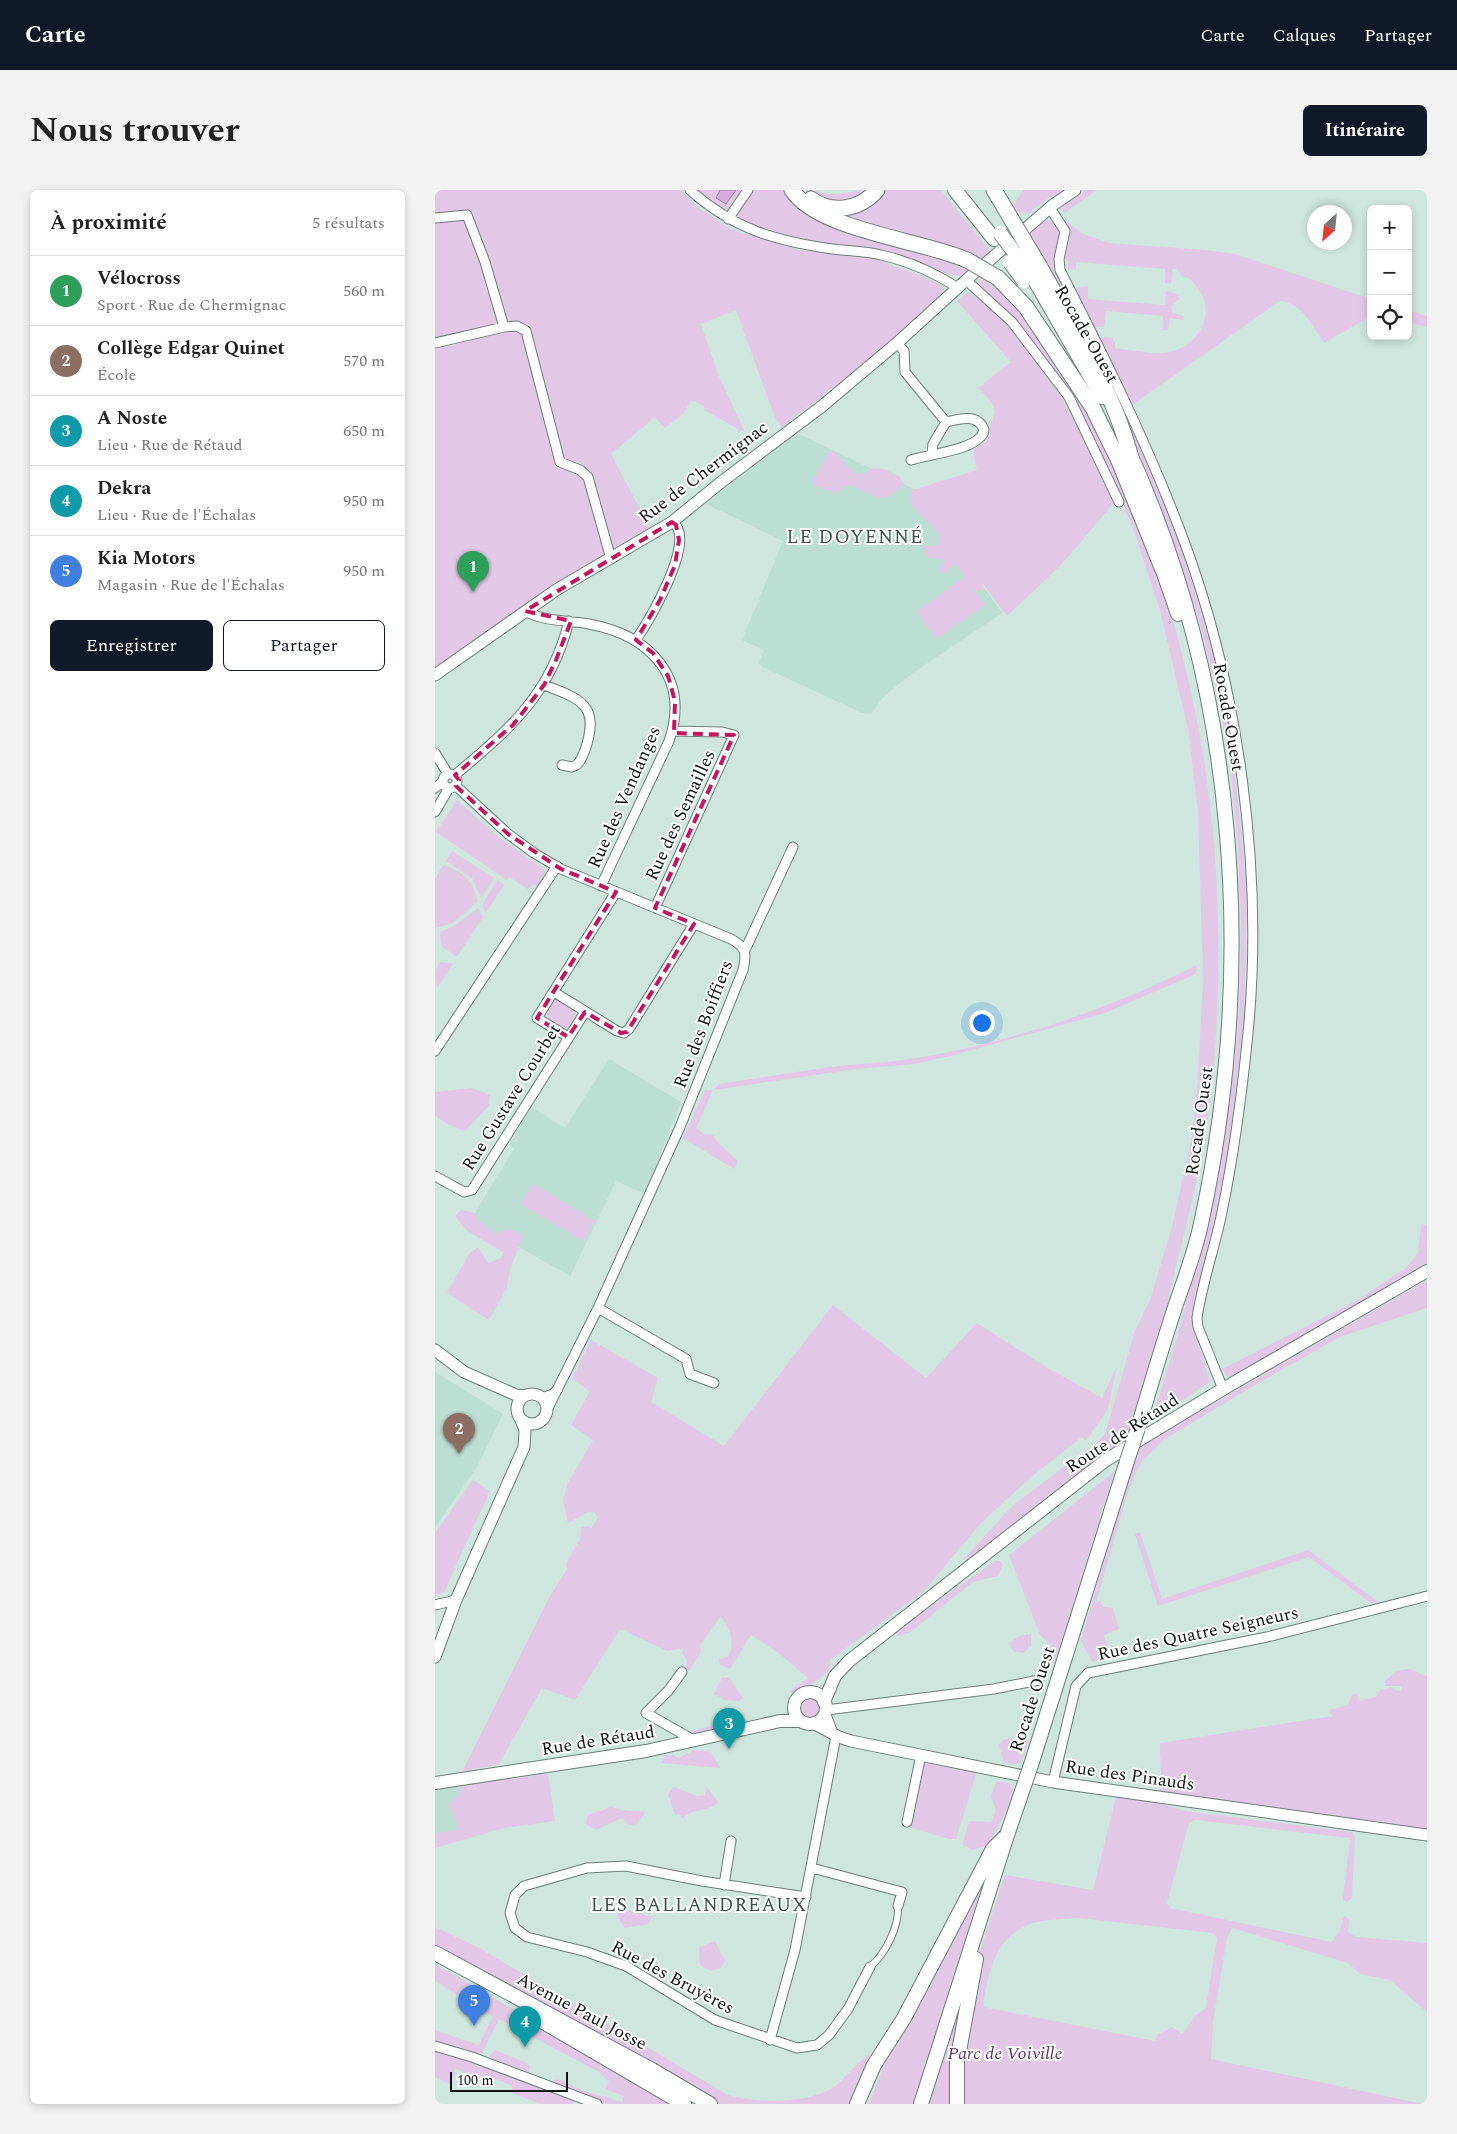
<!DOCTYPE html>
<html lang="fr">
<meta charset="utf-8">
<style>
:root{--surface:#fff;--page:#f2f2f2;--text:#222;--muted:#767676;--line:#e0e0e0;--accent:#111827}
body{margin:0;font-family:Spectral,serif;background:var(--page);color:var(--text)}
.controls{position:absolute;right:15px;top:15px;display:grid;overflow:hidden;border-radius:8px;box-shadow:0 2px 8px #0003}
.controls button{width:45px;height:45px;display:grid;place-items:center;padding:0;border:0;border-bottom:1px solid var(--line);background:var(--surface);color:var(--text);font:25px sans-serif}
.compass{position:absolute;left:872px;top:15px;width:45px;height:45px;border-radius:50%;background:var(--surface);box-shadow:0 2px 8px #0003;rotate:207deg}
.scale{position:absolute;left:15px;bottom:12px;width:118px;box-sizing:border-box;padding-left:5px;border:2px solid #0d1613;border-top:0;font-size:14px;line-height:18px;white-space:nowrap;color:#0d1613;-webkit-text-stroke:4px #fff;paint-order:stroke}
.you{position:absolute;left:546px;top:832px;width:18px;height:18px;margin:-12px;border:4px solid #fff;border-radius:50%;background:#1a73e8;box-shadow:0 0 0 8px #1a73e833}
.badge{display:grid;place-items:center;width:32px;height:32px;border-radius:50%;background:var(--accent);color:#fff;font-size:16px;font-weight:700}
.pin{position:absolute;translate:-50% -41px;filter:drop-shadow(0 1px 2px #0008)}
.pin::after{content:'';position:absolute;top:26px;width:18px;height:15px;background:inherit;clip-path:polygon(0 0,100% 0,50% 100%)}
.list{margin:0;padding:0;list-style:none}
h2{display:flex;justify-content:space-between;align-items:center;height:65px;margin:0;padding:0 20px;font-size:21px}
h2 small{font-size:16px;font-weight:400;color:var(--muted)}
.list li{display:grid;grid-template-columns:32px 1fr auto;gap:15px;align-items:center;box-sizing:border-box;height:70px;padding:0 20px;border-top:1px solid var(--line)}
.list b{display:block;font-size:19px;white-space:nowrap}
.list p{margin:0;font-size:16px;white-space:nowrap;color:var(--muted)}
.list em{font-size:16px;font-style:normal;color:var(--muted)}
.actions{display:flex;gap:10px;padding:15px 20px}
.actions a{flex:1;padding:11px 0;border:1px solid var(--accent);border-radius:8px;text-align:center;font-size:18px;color:var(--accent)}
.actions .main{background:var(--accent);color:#fff}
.icon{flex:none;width:28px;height:28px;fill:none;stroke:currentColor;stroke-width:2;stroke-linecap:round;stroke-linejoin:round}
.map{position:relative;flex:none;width:992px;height:1914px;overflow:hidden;border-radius:8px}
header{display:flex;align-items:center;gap:30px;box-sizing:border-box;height:70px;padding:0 25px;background:var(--accent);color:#fff}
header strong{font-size:24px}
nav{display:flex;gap:28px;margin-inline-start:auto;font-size:18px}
.intro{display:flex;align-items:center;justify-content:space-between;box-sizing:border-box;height:120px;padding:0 30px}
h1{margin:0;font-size:35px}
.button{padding:12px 22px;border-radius:8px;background:var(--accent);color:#fff;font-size:18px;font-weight:700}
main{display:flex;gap:30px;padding:0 30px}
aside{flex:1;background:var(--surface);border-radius:8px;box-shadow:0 2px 8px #0003}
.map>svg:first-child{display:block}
</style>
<header>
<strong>Carte</strong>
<nav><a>Carte</a><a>Calques</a><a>Partager</a></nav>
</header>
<div class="intro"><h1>Nous trouver</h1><a class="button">Itinéraire</a></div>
<main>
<aside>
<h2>À proximité<small>5 résultats</small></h2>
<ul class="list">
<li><span class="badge" style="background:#2e9e5b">1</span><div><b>Vélocross</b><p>Sport · Rue de Chermignac</p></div><em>560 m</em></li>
<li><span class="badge" style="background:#8d6e63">2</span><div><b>Collège Edgar Quinet</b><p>École</p></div><em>570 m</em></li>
<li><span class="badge" style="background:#0f9aa8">3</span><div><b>A Noste</b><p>Lieu · Rue de Rétaud</p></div><em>650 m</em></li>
<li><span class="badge" style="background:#0f9aa8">4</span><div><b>Dekra</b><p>Lieu · Rue de l'Échalas</p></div><em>950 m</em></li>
<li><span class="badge" style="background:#3f7fe0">5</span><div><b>Kia Motors</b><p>Magasin · Rue de l'Échalas</p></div><em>950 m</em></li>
</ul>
<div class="actions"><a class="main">Enregistrer</a><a>Partager</a></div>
</aside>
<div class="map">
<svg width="992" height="1914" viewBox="0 0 992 1914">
<rect width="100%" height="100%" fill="#cee6dd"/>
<!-- built -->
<path fill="#bdded2" d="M362 243 481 300 567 423 475 485 447 508 437 523H427L328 477 324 473 329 460 307 450 348 351 271 314Z
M174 869 246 912 210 1004 181 991 135 1086 66 1047 33 1034 79 959 74 955 96 917 130 938Z
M0 1182 68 1224 42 1277 0 1337Z
M25 1595 23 1606 24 1640 0 1643V1599Z"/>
<!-- green -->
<path fill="#e2c8e6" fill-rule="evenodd" d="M0 0H246L263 17 295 39 366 60 439 68 501 92 509 98V105L472 140 347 237 340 228 301 120 266 134 283 184 309 240 303 243V239L269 220V216L256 210 249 223 230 238 220 227 176 264 216 340 0 484Z
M260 0H309L294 19C281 22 270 8 260 0Z
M315 0H348C385 57 477 47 533 81L524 86 513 84 467 67 329 43 301 28Z
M371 0C381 0 390 5 399 4 411 4 422 0 435 0 430 6 404 15 396 13 388 12 377 6 371 0Z
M447 0H506L555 61 543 72 407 30 408 22Z
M588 0H630L623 6 618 5 593 24 576 20Z
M651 0H662L628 24V16Z
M613 30 620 32 627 42 620 74 621 83 671 178 717 282 747 359 784 483 796 544 812 699 809 831 794 956 780 1039 758 1116 757 1131 775 1192 717 1230 744 1141 771 1030 787 955 801 862 805 807 806 733 803 654 795 573 781 498 765 434 732 333 696 244 591 45 603 34Z
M630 30 648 44 674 53 771 60 800 64 936 109V126L889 153C877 136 868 113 845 111L697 215 641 103 643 97 653 96V109L730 115 731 101 740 103 745 108 736 117 738 123 749 126 748 130 735 128 733 140H728V126L671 121 669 137H661L667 149 669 147 678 148V151H680V158C698 160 720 166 738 161 761 156 779 128 767 105 764 98 758 92 753 87L748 88 742 79H738L736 94 730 93V79L641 72V80L633 79V72L629 67 635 48Z
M546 87C559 97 572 107 583 119 594 131 602 146 611 159 642 202 669 247 690 296 772 486 797 689 777 894 770 967 751 1037 733 1108V1115L692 1248 531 1372 529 1369 577 1316 661 1253 670 1244 700 1141 715 1110 737 1037 757 946 763 889 768 788 763 621 753 539 725 420 698 338 666 262 641 212 590 140 567 116 542 96Z
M533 102 565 125 636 217 680 312 625 376 572 426 548 394V401L539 400 550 415 501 449 482 421 530 387 522 375 516 377 512 383 505 382 509 369 494 368 488 356 504 355 505 345 476 314V298L481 299 542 280 538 260 550 253 555 244C554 235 557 233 559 225 562 215 550 205 543 198L576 172 522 111Z
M973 120 992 126V137L973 132Z
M398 260 419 283 428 284C441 273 452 280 465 287L468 294C447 321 437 300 413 295L402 303 382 297 378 291 393 263Z
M22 610 60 644 111 681 104 696 99 694 93 699 74 687 72 690 1 642Z
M17 661 59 688 46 708 37 688 11 671Z
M8 675C28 681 40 692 42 712L18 733 0 738V689Z
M62 690 69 695 51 723 47 715Z
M43 718 48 727 22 767 6 756 5 742 19 736Z
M5 772 18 774 2 798 0 781Z
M762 775 761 784 670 823 515 866 480 874 422 879 278 900 261 938 270 945H278L284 954 303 971 299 979 248 948 270 900H278L285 894C325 888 364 881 404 876 428 873 452 873 476 869 575 853 672 820 762 775Z
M121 809 128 811 141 820V828L134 838C124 839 113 831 111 822L114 814Z
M37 898 55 905 54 916 30 941 16 936 0 926V902Z
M98 994 160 1031 148 1051 86 1014Z
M26 1020 40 1023 45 1032 61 1043 74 1039 88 1045 75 1080 72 1098 54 1130 12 1103 34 1064 43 1057 53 1073 66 1068 68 1062 32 1041 20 1026Z
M986 1034 992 1035V1074L988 1078 799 1187 792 1186 787 1179 923 1110 971 1078 983 1063Z
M992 1090V1118L905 1147 813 1199 730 1249 707 1271 694 1298 661 1413 666 1411 668 1417 678 1418 684 1439 669 1445 675 1467 657 1472 646 1450 687 1310 705 1256Z
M398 1115 491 1188 542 1133 611 1177 667 1208 682 1176 673 1219 651 1251 647 1247 596 1287 548 1331 489 1401 399 1467 395 1470 394 1480 378 1494 357 1505 355 1501 373 1488 345 1464 316 1445 295 1479 285 1475 284 1469 293 1467C301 1451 295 1440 286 1426L265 1456 266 1462 255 1480 250 1482 252 1470 247 1463 249 1458 232 1461 185 1439 140 1510 107 1498 64 1574 27 1582 115 1406 132 1379 131 1374 145 1349 146 1337 153 1336 156 1339 163 1327 159 1322H153L133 1333 128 1310 133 1293 158 1250 136 1235 155 1201 137 1189 156 1150 223 1188 216 1212 289 1256Z
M679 1282 627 1450 618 1474 614 1469 615 1454 605 1445 574 1365Z
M38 1290 55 1301 9 1402 0 1406V1343Z
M705 1342 727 1409 873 1360 946 1414 940 1416 874 1367 723 1416 700 1344Z
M560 1371H565L568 1375 563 1386 538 1392 474 1443 463 1446 461 1441Z
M596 1444V1456L588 1463 578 1461 574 1453 584 1446Z
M974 1479 992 1486V1641L724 1603C729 1589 724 1568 725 1553L898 1526 895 1524V1520L913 1515 917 1505 922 1503 924 1511 941 1507 945 1500 957 1497 961 1501 967 1500V1496H951L950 1491 961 1481Z
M294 1487 308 1508 304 1511 290 1510 279 1504 287 1488Z
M364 1519a12 12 0 1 1 24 0a12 12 0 1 1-24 0Z
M309 1527 311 1532 256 1545 254 1542Z
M587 1544 594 1549 587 1572 576 1575 568 1571 564 1554 568 1550 578 1548 584 1553Z
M259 1560 276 1562 285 1578 226 1573 231 1565H238L244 1568Z
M491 1570 542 1581 521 1649H514L475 1637 488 1572Z
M113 1584 120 1631 69 1638 0 1658V1643L24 1640 14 1613 23 1606 25 1595Z
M561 1591 574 1593 578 1599 572 1619 553 1655 539 1660 527 1655 534 1631 556 1632 561 1620 556 1607Z
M239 1597 262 1606 270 1605 272 1597 283 1612C274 1623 256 1617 248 1629L245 1624 240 1625 233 1604Z
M681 1607 722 1613 750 1621 917 1642 920 1647 917 1708 912 1712 908 1709 915 1648 760 1630 754 1633 732 1713 735 1718 897 1752 904 1742 909 1726 914 1729 913 1742 921 1747 992 1753V1822L955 1790 925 1784 913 1773 797 1738 792 1748 778 1832 776 1869 988 1914H528L525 1894 544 1764 570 1685 658 1700ZM644 1728 778 1743 782 1748 771 1818 760 1826 747 1844 737 1837 722 1845 720 1851 548 1817C553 1783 560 1745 598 1733 612 1729 630 1729 644 1728Z
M175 1616C185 1621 200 1622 211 1621L202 1634 194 1635 187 1628 161 1640 151 1634 152 1626C159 1620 168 1623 175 1616Z
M552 1679 517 1914H434L449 1875 510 1766Z
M185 1720 199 1721 217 1727 213 1734 190 1738 182 1726Z
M0 1737 44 1758 293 1905C324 1914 374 1914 401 1896 413 1885 422 1873 435 1863L436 1869 416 1914H286L207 1866 120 1823 0 1756Z
M280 1751 290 1771 286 1778 276 1781 265 1775 264 1757Z
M0 1775 20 1785 239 1914H171L119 1893V1890L122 1889 152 1902 187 1912 189 1906 170 1899 174 1892 164 1882 64 1829 47 1864 43 1865 0 1853V1840L44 1855 58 1826 0 1791Z
M60 1860 92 1873 95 1876 94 1882 57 1870 55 1865Z
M0 1861 61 1879 134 1906 139 1910 138 1914H106L77 1903V1896L63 1890 46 1889 21 1879 15 1894 0 1887Z"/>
<!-- water -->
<path fill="#d2add8" stroke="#97809d" d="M285 0H301L291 14 281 8Z"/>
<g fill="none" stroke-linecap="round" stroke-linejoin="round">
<!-- pedestrian casing -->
<g stroke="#697e77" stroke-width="8">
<path id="pedestrian" d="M435 1777C451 1763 464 1737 463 1716"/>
</g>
<!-- minor casing -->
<g stroke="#697e77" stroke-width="11">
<path id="minor" d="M255 0C298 39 341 51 397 59 413 61 430 61 446 65 473 71 500 83 523 98
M615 18 630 41 624 69 625 80C669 166 712 253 746 343 804 495 829 682 813 843 807 903 799 964 787 1022 780 1057 767 1093 762 1128L763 1137 788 1199
M0 28 32 25 50 72 69 137
M293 29 313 0
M531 90 577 132 634 207 684 312
M0 153 69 137 82 136 91 141 125 272 145 280 153 287 176 369
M462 153 469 161 470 182 511 232C524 229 543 223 549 240 546 260 493 264 476 270
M497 263 498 254 511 232
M90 421C109 432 133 430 154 434 214 445 256 487 234 551L166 696
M201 450C213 432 264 348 237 332
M109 495C147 509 165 516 150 560 147 567 145 575 137 577L127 575
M0 563 13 584
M8 591a7 7 0 1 1 14 0a7 7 0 1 1-14 0Z
M20 585C75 539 116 504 134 431
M21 596 73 644 99 663 126 679 296 749C311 757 312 763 308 780L245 937 163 1118 110 1224
M0 598 5 594H8
M0 622 14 598
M220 718 299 545 287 542 237 541
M310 760 358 657
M119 802 182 841 189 843 194 839 259 734
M133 847 102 828 181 702
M0 861 122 676
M0 986 29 1002 37 1000 150 822
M163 1118 251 1169 255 1184 279 1193
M107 1208 118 1204 123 1199
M0 1415 21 1410
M247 1482 233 1501 211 1523 260 1551
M391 1520 559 1499 604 1490
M618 1592 641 1496 653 1483 832 1447 992 1406
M472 1632 486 1565
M377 1678 467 1702 463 1716
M289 1695 296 1651
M371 1707 267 1691 191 1676 152 1678 89 1696 80 1705 75 1723 80 1738 92 1747 152 1762 191 1776 280 1830 362 1858 382 1855 394 1845 413 1819 435 1777
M335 1850 360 1760 401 1546
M0 1856 37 1867 162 1914"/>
</g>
<!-- tertiary casing -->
<g stroke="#697e77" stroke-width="13">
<path id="tertiary" d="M550 74 618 15 640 0
M0 485 121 400 237 332 285 293 386 217 462 153 539 83
M0 1160 29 1182 81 1205 89 1206
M82 1219a15 15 0 1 1 30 0a15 15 0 1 1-30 0Z
M0 1467 21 1410 89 1257 90 1240 86 1230
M390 1525 397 1543
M380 1534 404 1547 416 1551 618 1592 992 1645"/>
</g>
<!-- secondary casing -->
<g stroke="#697e77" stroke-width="14">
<path id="secondary" d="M359 1518a16 16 0 1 1 32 0a16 16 0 1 1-32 0Z
M389 1512 400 1486 414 1471 671 1270 788 1199 992 1081
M0 1593 211 1561 345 1531H366"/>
</g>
<!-- primary casing -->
<g stroke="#697e77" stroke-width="16">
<path id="primary" d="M520 0 559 49
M598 87 667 207
M691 255C802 496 822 772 767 1029 761 1060 750 1088 740 1117 727 1157 715 1197 703 1238
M724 369 743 424
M596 1575 692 1271
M0 1763 217 1880 275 1914
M100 1827 249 1914
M422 1914 439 1875 469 1828 558 1659 572 1645
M486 1914 571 1648
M522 1914V1872L541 1769"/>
</g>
<!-- trunk casing -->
<g stroke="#697e77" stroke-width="17">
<path id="trunk" d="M357 0C383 40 486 50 532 70
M559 0 578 32
M376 9C397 25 426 19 442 0
M605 77C638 137 677 198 695 264
M563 88 591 117 658 218 684 271 728 380"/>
</g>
<!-- pedestrian -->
<use href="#pedestrian" stroke="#fff" stroke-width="6"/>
<!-- minor -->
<use href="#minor" stroke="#fff" stroke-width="9"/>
<!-- tertiary -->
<use href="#tertiary" stroke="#fff" stroke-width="11"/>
<!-- secondary -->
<use href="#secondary" stroke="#fff" stroke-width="12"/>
<!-- primary -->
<use href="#primary" stroke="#fff" stroke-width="14"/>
<!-- trunk -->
<use href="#trunk" stroke="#fff" stroke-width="15"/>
<!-- primary-bridge casing -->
<g stroke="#697e77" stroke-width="16" stroke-linecap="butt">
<path id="primary-bridge" d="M565 43 598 87
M575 72 589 91
M692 1271 703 1238
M572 1645 596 1575"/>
</g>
<!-- trunk-bridge casing -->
<g stroke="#697e77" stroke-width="17" stroke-linecap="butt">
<path id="trunk-bridge" d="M578 32 605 77
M532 70 563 88"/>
</g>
<!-- primary-bridge -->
<use href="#primary-bridge" stroke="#fff" stroke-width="14"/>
<!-- trunk-bridge -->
<use href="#trunk-bridge" stroke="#fff" stroke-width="15"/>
</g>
<!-- marked area -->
<path fill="none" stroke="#c2185b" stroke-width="4" stroke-dasharray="10 6" stroke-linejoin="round" d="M237 332 241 335 244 350 240 375 225 410 201 450 218 463 233 486 240 511 239 543 299 545 220 718 259 734 192 842 186 843 150 822 133 847 102 828 181 702 126 679 73 644 21 596 24 590 20 585 78 535 109 495 121 470 136 431 90 421Z"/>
<g text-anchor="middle" stroke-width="4" stroke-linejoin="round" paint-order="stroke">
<!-- street labels -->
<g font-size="18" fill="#0d1613" stroke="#fff">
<text transform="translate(652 144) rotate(60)" y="6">Rocade Ouest</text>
<text transform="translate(268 282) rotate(-37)" y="6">Rue de Chermignac</text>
<text transform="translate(794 527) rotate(80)" y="6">Rocade Ouest</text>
<text transform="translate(189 607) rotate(-66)" y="6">Rue des Vendanges</text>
<text transform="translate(245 625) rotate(-65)" y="6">Rue des Semailles</text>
<text transform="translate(268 834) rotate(-69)" y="6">Rue des Boiffiers</text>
<text transform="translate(76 907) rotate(-58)" y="6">Rue Gustave Courbet</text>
<text transform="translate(764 931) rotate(-82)" y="6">Rocade Ouest</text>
<text transform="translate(687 1243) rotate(-33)" y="6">Route de Rétaud</text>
<text transform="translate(763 1443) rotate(-12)" y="6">Rue des Quatre Seigneurs</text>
<text transform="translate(597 1509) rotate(-72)" y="6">Rocade Ouest</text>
<text transform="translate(163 1550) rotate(-9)" y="6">Rue de Rétaud</text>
<text transform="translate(695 1585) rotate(8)" y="6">Rue des Pinauds</text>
<text transform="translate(238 1787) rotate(28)" y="6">Rue des Bruyères</text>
<text transform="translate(147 1821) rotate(28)" y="6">Avenue Paul Josse</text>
</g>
<!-- park labels -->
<g font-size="18" font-style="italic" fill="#64356b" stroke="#fff">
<text x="570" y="1869">Parc de Voiville</text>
</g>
<!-- neighbourhood labels -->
<g font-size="19" letter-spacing="1" fill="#3e524b" stroke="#fff">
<text x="420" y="353">LE DOYENNÉ</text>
<text x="264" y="1721">LES BALLANDREAUX</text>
</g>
</g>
</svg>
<div class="controls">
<button>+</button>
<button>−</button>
<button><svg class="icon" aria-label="locate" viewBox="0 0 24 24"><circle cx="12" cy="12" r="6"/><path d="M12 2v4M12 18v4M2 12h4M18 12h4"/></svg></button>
</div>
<svg class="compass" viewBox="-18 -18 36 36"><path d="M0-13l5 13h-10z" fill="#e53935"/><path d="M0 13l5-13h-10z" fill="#767676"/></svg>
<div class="scale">100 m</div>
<div class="you"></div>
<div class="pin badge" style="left:38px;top:402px;background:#2e9e5b">1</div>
<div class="pin badge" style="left:24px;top:1264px;background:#8d6e63">2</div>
<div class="pin badge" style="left:294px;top:1559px;background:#0f9aa8">3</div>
<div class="pin badge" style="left:90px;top:1857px;background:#0f9aa8">4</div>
<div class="pin badge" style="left:39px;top:1836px;background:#3f7fe0">5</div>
</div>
</main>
